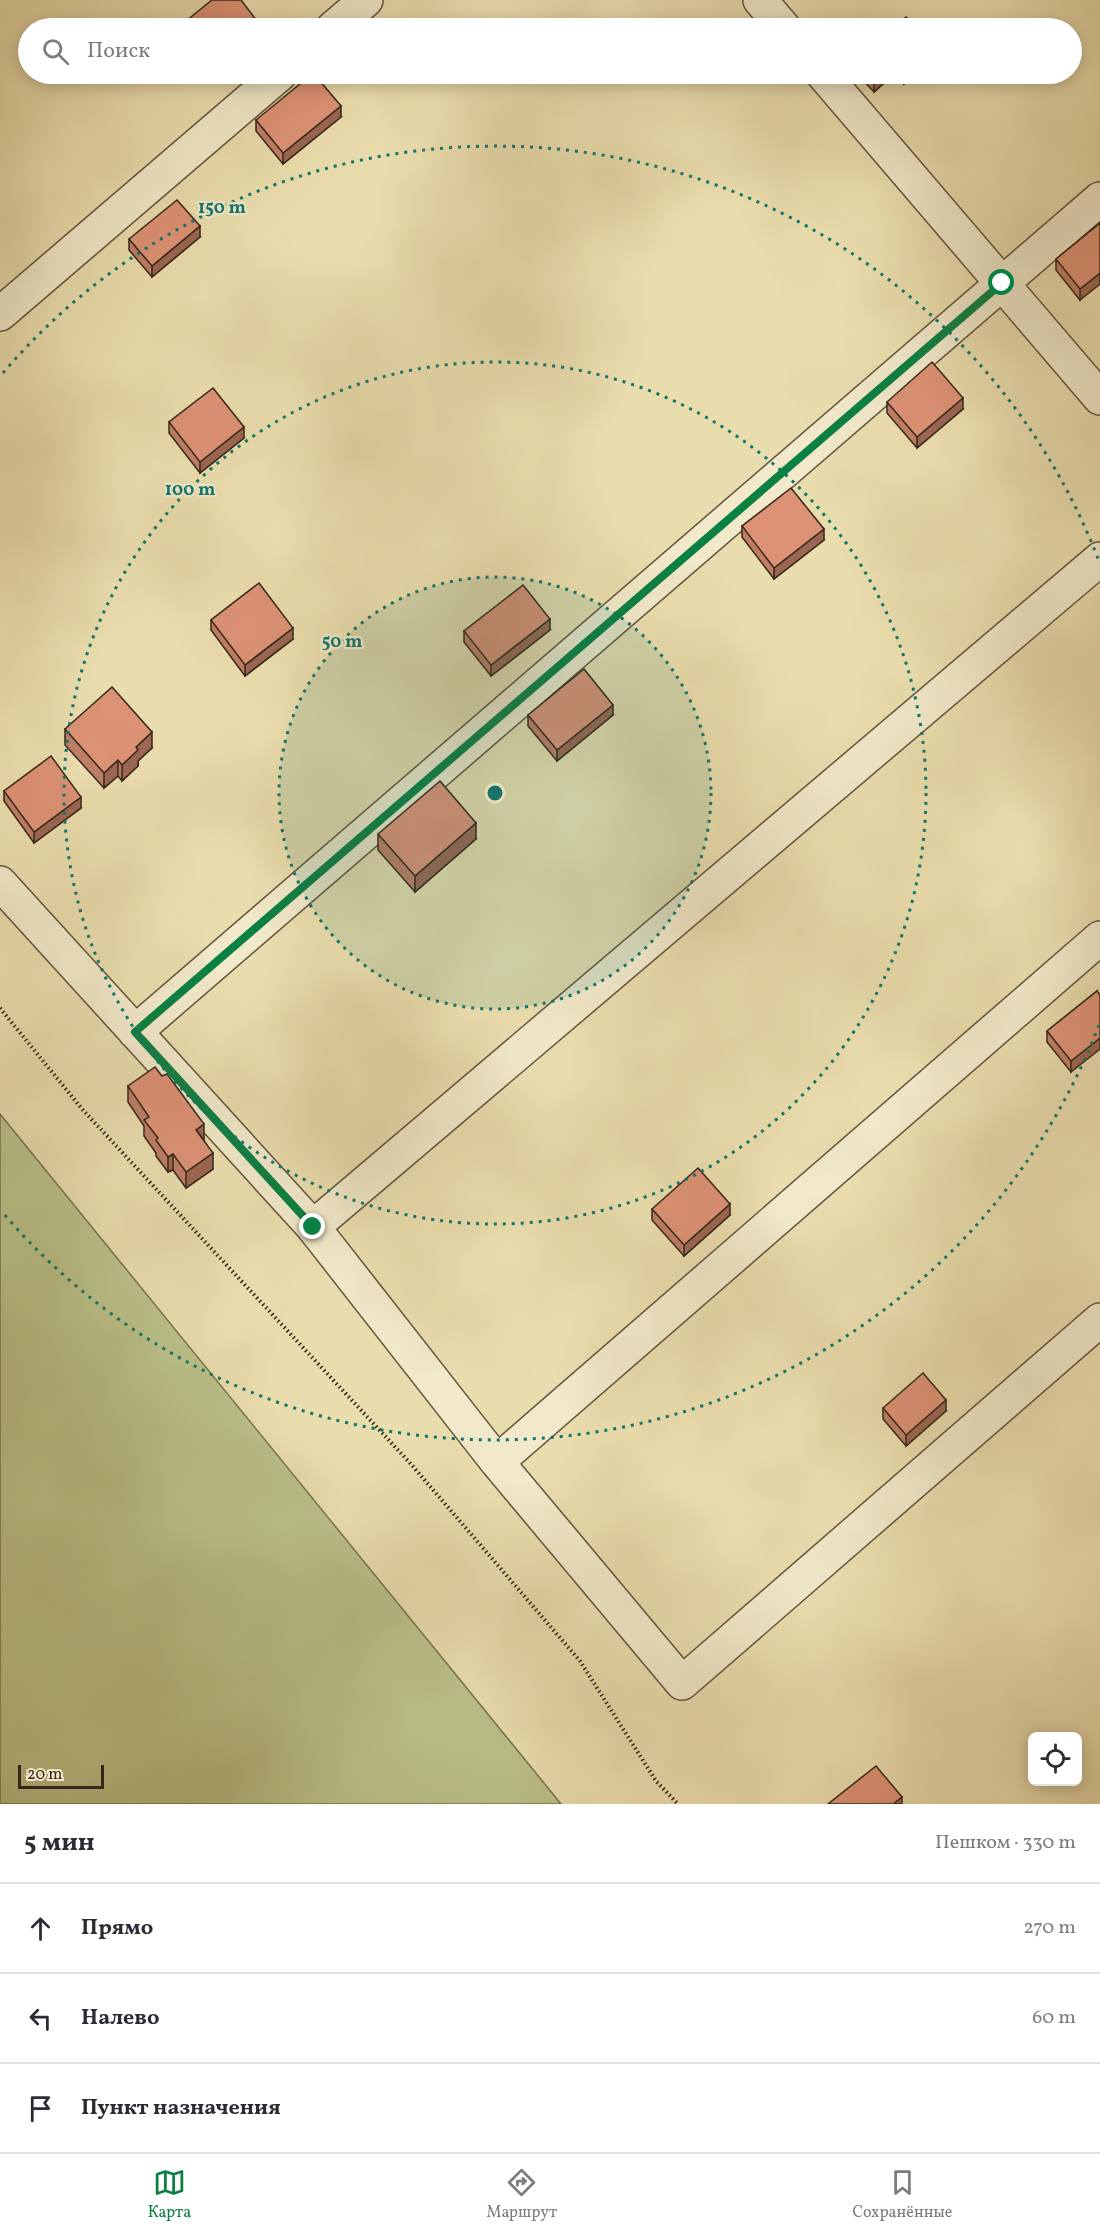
<!DOCTYPE html>
<html lang="ru">
<meta charset="utf-8">
<style>
:root{--surface:#fff;--page:#f2f2f3;--text:#2b2b33;--muted:#7c7c81;--line:#e1e1e2;--accent:#0b8043}
body{margin:0;font-family:Vollkorn,serif;background:var(--page);color:var(--text)}
.controls{position:absolute;right:18px;bottom:18px;display:grid;overflow:hidden;border-radius:9px;box-shadow:0 3px 15px #0003}
.controls button{width:54px;height:54px;display:grid;place-items:center;padding:0;border:0;border-bottom:2px solid var(--line);background:var(--surface);color:var(--text);font:30px sans-serif}
.scale{position:absolute;left:18px;bottom:15px;width:86px;box-sizing:border-box;padding-left:6px;border:3px solid #34271a;border-top:0;font-size:16px;line-height:21px;white-space:nowrap;color:#34271a;-webkit-text-stroke:4px #f1e9ca;paint-order:stroke}
.stop{position:absolute;width:18px;height:18px;margin:-14px;border:4px solid #0b8043;border-radius:50%;background:#fff}
.stop.end{background:#0b8043;border-color:#fff;box-shadow:0 2px 6px #0008}
.list{margin:0;padding:0;list-style:none}
h2{display:flex;justify-content:space-between;align-items:center;height:78px;margin:0;padding:0 24px;font-size:26px}
h2 small{font-size:20px;font-weight:400;color:var(--muted)}
.list li{display:grid;grid-template-columns:39px 1fr auto;gap:18px;align-items:center;box-sizing:border-box;height:90px;padding:0 24px;border-top:2px solid var(--line)}
.list b{display:block;font-size:22px;white-space:nowrap}
.list em{font-size:20px;font-style:normal;color:var(--muted)}
.icon{flex:none;width:33px;height:33px;fill:none;stroke:currentColor;stroke-width:2;stroke-linecap:round;stroke-linejoin:round}
.map{position:relative;flex:none;width:1100px;height:1804px;overflow:hidden}
.search{position:absolute;background:var(--surface);box-shadow:0 3px 15px #0003;left:18px;right:18px;top:18px;height:66px;display:flex;align-items:center;gap:15px;box-sizing:border-box;padding:0 21px;border-radius:33px;color:var(--muted);font-size:22px}
.sheet{height:348px;background:var(--surface)}
nav{display:flex;justify-content:space-around;align-items:center;box-sizing:border-box;height:84px;border-top:2px solid var(--line);background:var(--surface);font-size:16px;color:var(--muted)}
nav a{display:grid;justify-items:center;gap:3px}
nav .on{color:var(--accent)}
.map>svg:first-child{display:block}
</style>
<div class="map">
<svg width="1100" height="1804" viewBox="0 0 1100 1804">
<rect width="100%" height="100%" fill="#eaddad"/>
<filter id="stains"><feTurbulence type="fractalNoise" baseFrequency=".00333" numOctaves="4"/><feColorMatrix values="0 0 0 0 .2 0 0 0 0 .09 0 0 0 0 .02 0 0 0 .5 -.17"/></filter>
<radialGradient id="worn" r=".72"><stop offset=".6" stop-color="#630" stop-opacity="0"/><stop offset="1" stop-color="#630" stop-opacity=".3"/></radialGradient>
<!-- green -->
<path fill="#bac088" stroke="#777451" stroke-width="1.5" d="M0 1114 561 1804H0Z"/>
<g fill="none" stroke-linecap="round" stroke-linejoin="round">
<!-- minor casing -->
<g stroke="#62543f" stroke-width="36">
<path id="minor" d="M760 0 784 28
M333 28 366 0
M823 74 1100 398
M0 314 280 74
M0 883 313 1227 497 1462 682 1683 1100 1320
M135 1032 1100 199
M313 1227 1100 559
M497 1462 1100 938"/>
</g>
<!-- path -->
<path stroke="#34271a" stroke-width="4" stroke-dasharray="1.5 3" stroke-linecap="butt" d="M0 1008 82 1109 410 1463 580 1661 656 1781 678 1804"/>
<!-- minor -->
<use href="#minor" stroke="#f1e9ca" stroke-width="33"/>
</g>
<!-- wall -->
<path fill="#be7e65" stroke="#34271a" stroke-width="1.5" d="M857 74H915L904 84 894 74 874 92Z
M341 117 283 164 256 131V120Z
M1100 223 1080 300 1056 270V259Z
M200 237 152 277 129 250V239Z
M887 402 963 409 917 448 887 413Z
M169 422 244 438 200 473 169 433Z
M742 526 824 540 774 579 742 537Z
M211 620 293 639 245 676 211 630Z
M550 630 491 676 464 642V631Z
M528 715H613L557 761 528 726Z
M65 729 152 748 138 761V766L122 781 118 776 104 788 65 745Z
M4 791 81 808 34 843 4 801Z
M378 834 476 839 415 892 378 850Z
M1097 991 1071 1072 1047 1042V1031Z
M128 1086 204 1140 213 1169 186 1188 173 1170 168 1172 156 1156V1153L144 1136V1126L128 1102Z
M652 1209 730 1215 684 1256 652 1220Z
M883 1408 946 1411 906 1446 883 1419Z"/>
<!-- shaded-wall -->
<path fill="#9b6652" stroke="#34271a" stroke-width="1.5" d="M883 74H894L874 92V81Z
M904 74H915L904 84Z
M341 106V117L283 164V153Z
M200 226V237L152 277V266Z
M1100 273V284L1080 300V289Z
M963 398V409L917 448V437Z
M244 427V438L200 473V462Z
M824 529V540L774 579V568Z
M550 619V630L491 676V665Z
M293 628V639L245 676V665Z
M613 705V715L557 761V750Z
M152 732V748L138 761V766L122 781V765L136 747Z
M118 760V776L104 788V773Z
M81 797V808L34 843V832Z
M476 823V839L415 892V876Z
M1100 1038V1049L1071 1072V1061Z
M204 1124V1140L196 1130Z
M213 1153V1169L186 1188V1172Z
M173 1154V1170L168 1172V1157Z
M730 1204V1215L684 1256V1245Z
M946 1400V1411L906 1446V1435Z
M902 1797V1804H893Z"/>
<!-- building -->
<path fill="#dd9275" stroke="#34271a" stroke-width="1.5" d="M212 0H241L260 25 256 28H184L181 25Z
M906 17 917 28H894Z
M312 74H314L341 106 283 153 256 120Z
M866 74H883L874 81Z
M177 200 200 226 152 266 129 239Z
M1100 223V273L1080 289 1056 259Z
M932 362 963 398 917 437 887 402Z
M213 388 244 427 200 462 169 422Z
M791 488 824 529 774 568 742 526Z
M259 583 293 628 245 665 211 620Z
M523 585 550 619 491 665 464 631Z
M584 669 613 705 557 750 528 715Z
M112 687 152 732 136 747 138 750 122 765 118 760 104 773 65 729Z
M51 756 81 797 34 832 4 791Z
M440 781 476 823 415 876 378 834Z
M1097 991 1100 995V1038L1071 1061 1047 1031Z
M155 1067 162 1076 167 1074 204 1124 196 1130 213 1153 186 1172 173 1154 168 1157 156 1140 158 1138 144 1120 149 1117 128 1086Z
M698 1168 730 1204 684 1245 652 1209Z
M923 1373 946 1400 906 1435 883 1408Z
M876 1766 902 1797 893 1804H828Z"/>
<g fill="none" stroke-linecap="round" stroke-linejoin="round">
<!-- route -->
<path stroke="#0b8043" stroke-width="8" d="M313 1227 135 1032 1002 283"/>
</g>
<!-- distance rings -->
<circle cx="495" cy="793" r="216" fill="#0f766e" fill-opacity=".12"/>
<g fill="none" stroke="#0f766e" stroke-width="3" stroke-dasharray="3 6">
<circle cx="495" cy="793" r="216"/>
<circle cx="495" cy="793" r="431"/>
<path d="M1099 1025A647 647 0 0 1 3 1213M3 373A647 647 0 0 1 1099 561"/>
</g>
<circle cx="495" cy="793" r="9" fill="#0f766e" stroke="#f1e9ca" stroke-width="3"/>
<g font-size="18" text-anchor="middle" font-weight="bold" fill="#0f766e" stroke="#f1e9ca" stroke-width="4.5" stroke-linejoin="round" paint-order="stroke">
<text x="222" y="213">150 m</text>
<text x="190" y="495">100 m</text>
<text x="342" y="647">50 m</text>
</g>
<rect width="100%" height="100%" filter="url(#stains)"/>
<rect width="100%" height="100%" fill="url(#worn)"/>
</svg>
<div class="controls">
<button><svg class="icon" aria-label="locate" viewBox="0 0 24 24"><circle cx="12" cy="12" r="6"/><path d="M12 2v4M12 18v4M2 12h4M18 12h4"/></svg></button>
</div>
<div class="scale">20 m</div>
<div class="stop" style="left:1002px;top:283px"></div>
<div class="stop end" style="left:313px;top:1227px"></div>
<div class="search"><svg class="icon" aria-label="search" viewBox="0 0 24 24"><circle cx="10" cy="10" r="6"/><path d="M15 15l6 6"/></svg>Поиск</div>
</div>
<section class="sheet">
<h2>5 мин<small>Пешком · 330 m</small></h2>
<ul class="list">
<li><svg class="icon" aria-label="ahead" viewBox="0 0 24 24"><path d="M12 20V5M6 11l6-6 6 6"/></svg><div><b>Прямо</b></div><em>270 m</em></li>
<li><svg class="icon" aria-label="left" viewBox="0 0 24 24"><path d="M17 20v-9H6M10 6l-5 5 5 5"/></svg><div><b>Налево</b></div><em>60 m</em></li>
<li><svg class="icon" aria-label="arrive" viewBox="0 0 24 24"><path d="M6 21V4h12l-3 4 3 4H6"/></svg><div><b>Пункт назначения</b></div></li>
</ul>
</section>
<nav>
<a class="on"><svg class="icon" aria-label="map" viewBox="0 0 24 24"><path d="M3 6l6-2 6 2 6-2v14l-6 2-6-2-6 2zM9 4v14M15 6v14"/></svg>Карта</a>
<a><svg class="icon" aria-label="directions" viewBox="0 0 24 24"><path d="M12 3l9 9-9 9-9-9zM9 14v-3h6M13 9l2 2-2 2"/></svg>Маршрут</a>
<a><svg class="icon" aria-label="saved" viewBox="0 0 24 24"><path d="M7 4h10v16l-5-4-5 4z"/></svg>Сохранённые</a>
</nav>
